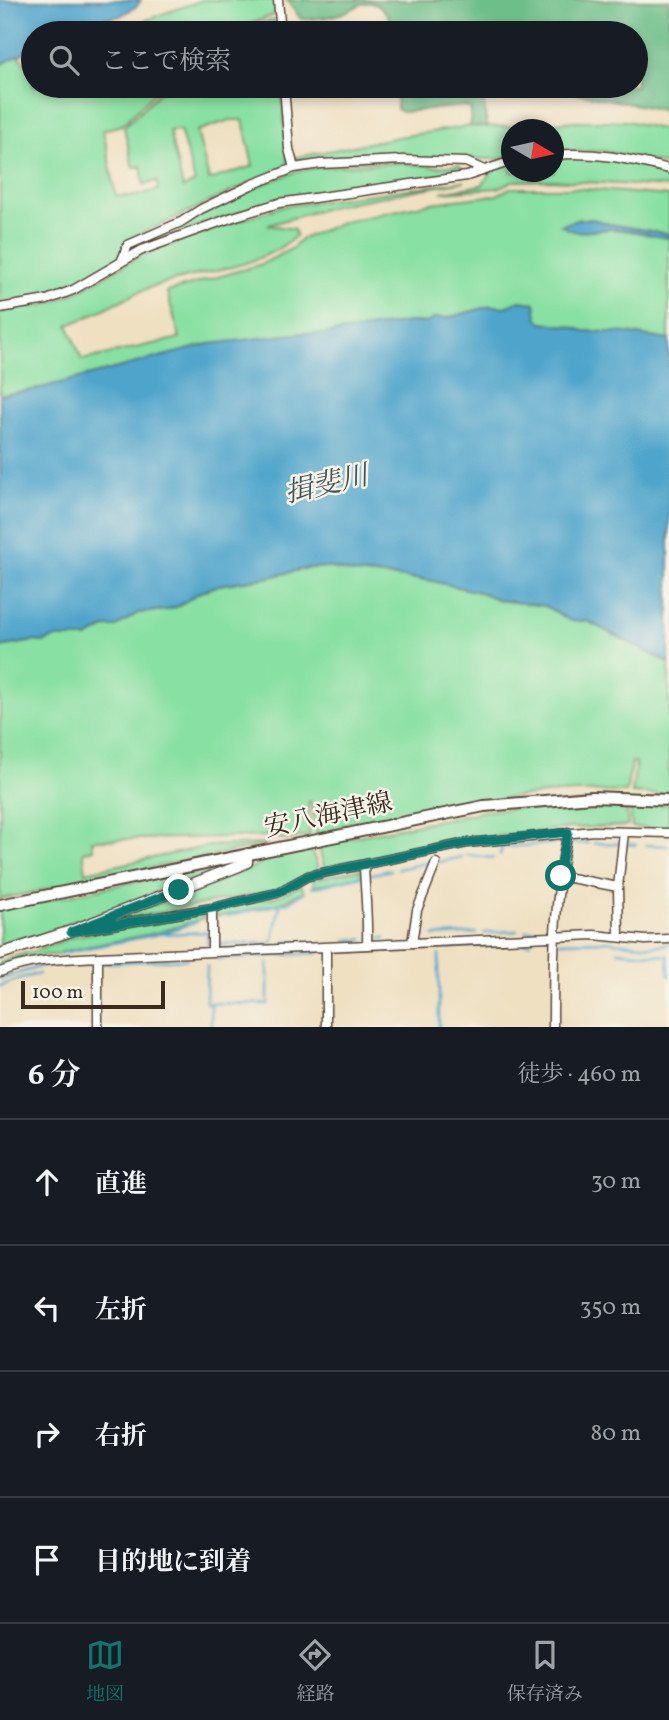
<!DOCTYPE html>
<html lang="ja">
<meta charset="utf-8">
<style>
:root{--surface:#171b24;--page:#20242c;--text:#f1f3f6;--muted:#9ea1a6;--line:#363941;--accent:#0f766e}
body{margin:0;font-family:Vollkorn,"Noto Serif JP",serif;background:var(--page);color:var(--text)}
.compass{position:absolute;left:501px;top:119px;width:63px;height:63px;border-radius:50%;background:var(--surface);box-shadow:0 4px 10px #0003;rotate:99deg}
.scale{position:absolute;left:21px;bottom:18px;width:144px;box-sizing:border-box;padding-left:7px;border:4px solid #3b2a1e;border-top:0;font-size:19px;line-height:24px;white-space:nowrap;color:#3b2a1e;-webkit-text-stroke:5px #f7f3e8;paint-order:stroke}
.stop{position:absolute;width:21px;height:21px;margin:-16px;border:5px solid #0f766e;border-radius:50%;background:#fff}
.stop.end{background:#0f766e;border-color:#fff;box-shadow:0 2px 7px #0008}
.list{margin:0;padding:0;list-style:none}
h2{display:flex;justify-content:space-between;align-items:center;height:91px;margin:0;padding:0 28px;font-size:30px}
h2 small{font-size:23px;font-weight:400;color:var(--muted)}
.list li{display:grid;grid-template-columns:46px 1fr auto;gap:21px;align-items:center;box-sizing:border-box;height:126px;padding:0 28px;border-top:2px solid var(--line)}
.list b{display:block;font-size:26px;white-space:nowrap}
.list em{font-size:23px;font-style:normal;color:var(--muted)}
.icon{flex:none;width:38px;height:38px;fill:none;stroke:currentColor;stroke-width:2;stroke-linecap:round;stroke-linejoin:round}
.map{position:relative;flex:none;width:669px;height:1027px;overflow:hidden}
.search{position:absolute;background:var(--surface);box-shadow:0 4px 10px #0003;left:21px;right:21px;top:21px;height:77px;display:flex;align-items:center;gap:18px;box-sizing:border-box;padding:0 24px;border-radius:38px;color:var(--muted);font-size:26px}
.sheet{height:595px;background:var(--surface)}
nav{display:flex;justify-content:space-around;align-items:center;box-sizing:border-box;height:98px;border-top:2px solid var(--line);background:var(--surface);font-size:19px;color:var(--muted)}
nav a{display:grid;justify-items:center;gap:4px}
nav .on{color:var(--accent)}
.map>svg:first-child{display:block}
</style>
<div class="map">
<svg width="669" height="1027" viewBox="0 0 669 1027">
<rect width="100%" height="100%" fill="#f7f3e8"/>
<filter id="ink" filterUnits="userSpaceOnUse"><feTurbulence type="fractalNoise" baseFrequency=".0143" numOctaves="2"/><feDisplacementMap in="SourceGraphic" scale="14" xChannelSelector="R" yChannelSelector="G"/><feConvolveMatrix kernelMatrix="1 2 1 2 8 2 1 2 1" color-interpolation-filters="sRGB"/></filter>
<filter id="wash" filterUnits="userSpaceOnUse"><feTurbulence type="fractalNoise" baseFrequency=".00686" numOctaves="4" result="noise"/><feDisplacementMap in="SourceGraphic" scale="28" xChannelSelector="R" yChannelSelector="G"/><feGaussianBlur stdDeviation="1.57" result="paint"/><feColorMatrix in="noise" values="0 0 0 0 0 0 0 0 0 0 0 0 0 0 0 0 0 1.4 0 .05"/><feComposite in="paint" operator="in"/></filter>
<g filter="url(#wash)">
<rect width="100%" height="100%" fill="#efe0c2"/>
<!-- green -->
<path fill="#89e0a3" stroke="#628560" stroke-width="2" fill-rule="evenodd" d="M202 0H276V14L253 23 239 33H122C143 18 177 10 202 0Z
M273 20 277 21 278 33H243L253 26Z
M18 55 27 67 33 68V86H161L122 125 103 130 116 196H135L158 190 157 181 144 185 141 166 133 168 124 127 166 86H281L288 165 134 237C119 247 123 255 114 262 78 289 43 297 0 304V65ZM230 120H243L253 166 209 180 197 131ZM180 130 195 182 183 188 169 131Z
M573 121H627L669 131V166L604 151 554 152V130H512L511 157 499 159H432L299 164 294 158 398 137 470 126 523 127Z
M578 156 620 160 669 172V187L550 180 512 181 498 188 441 192 482 185 493 169 511 163 512 172H554V158Z
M401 163 436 167 459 165 465 172 278 199 130 250V248L256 187 295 172 320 167Z
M465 181 337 205 268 225 294 229 296 236C256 272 194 270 146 289 119 300 95 315 68 325L82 360 180 338 167 292 262 264 293 248 301 239 343 222 431 203 497 195 510 188H573L669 196V234L609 224 593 219 562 225C577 238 595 228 612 229 631 230 650 235 669 238V340L627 333 584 331 569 326 542 323 537 317 535 303 519 301 506 307 491 306 447 318H435L427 323 411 322 324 334 277 336 154 359 33 390 0 395V312L45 305 73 294 144 254 279 207Z
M327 567 353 573 428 580 483 593 500 600 545 606 571 621H587L669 663V795L632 793 636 762H632L626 792C520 788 418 812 316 834L311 801 308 802 310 835 287 840 273 836 92 840 93 849 83 852 86 872 209 846 268 844 0 899V647L34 641 44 642 54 638H87L107 627H116L138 613 166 610 179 606 198 593 219 585 269 577 308 568Z
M590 802H626L628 826 570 828 469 839 325 870 318 844 485 811Z
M630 803 669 805V830L632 827Z
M310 846 319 871 277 890 105 923 256 866 271 854Z
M242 860 94 916 68 923 69 927 35 940 0 948V909Z
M361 869V876L313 886V879Z
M301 885 304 891 280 903 217 917 216 910 279 896Z
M203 913 204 918 160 932 62 952 58 955H44L0 968V963L10 957 36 951 75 936Z"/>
<!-- forest -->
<path fill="#6ebe89" stroke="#547454" stroke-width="2" d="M287 0H669V111L539 86H636V33H394C393 22 384 5 372 3 362 1 354 9 345 12 333 17 314 20 301 19Z
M396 86H482L487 127 470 126 471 109 465 106 402 112 397 109Z"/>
<!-- water -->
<path fill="#4fa4cb" stroke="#456774" stroke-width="2" d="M0 0H141L137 6 120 16 96 21 60 33H33V48L0 65Z
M580 219H593L609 224 669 234V238C651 236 626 228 609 229 591 230 577 236 561 225Z
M519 301 535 303 537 317 542 323 569 326 584 331 627 333 669 340V663L587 621H571L545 606 499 600 483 593 428 580 353 573 327 567 308 568 270 577 219 585 198 593 179 606 166 610 138 613 116 627H107L87 638H54L44 642 34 641 0 647V395L33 390 209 344 303 333 324 334 411 322 427 323 434 318H447L491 306 506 307Z"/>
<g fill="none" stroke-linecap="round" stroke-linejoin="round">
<!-- stream -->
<path stroke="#4fa4cb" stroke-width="2.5" d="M568 843H588
M594 843 619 844
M625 844 636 845
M646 845 669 846
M467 855 493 858
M500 855 502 847 563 843
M439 862 462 857
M398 869 434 861
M367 875 391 870
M312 888 362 876
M228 916 288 902 305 892
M561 930 582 929
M525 931 550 930
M371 932V910
M484 933 517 931
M163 934 207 932 208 945
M434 936 476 933
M417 937H423
M371 938H385
M346 940 364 939
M286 942H298
M560 942 605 941 651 946 669 944
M219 944 272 943 280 905
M439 948 531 943
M618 951 668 956 669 976
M333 952 431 947
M62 953 160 934 197 922
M217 959 319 953
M103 963 187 959
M207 966 206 1003H211V1027
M0 979 42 966 91 963
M0 986 21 978 39 974
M211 1003 268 1004V963
M439 1027V955"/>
</g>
</g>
<g filter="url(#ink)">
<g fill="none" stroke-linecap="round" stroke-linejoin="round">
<!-- minor casing -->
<g stroke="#564537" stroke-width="11">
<path id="minor" d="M278 0 281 33
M284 86 289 149 294 168
M554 155C594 151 630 159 669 169
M122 260 128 245 181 222 201 209 251 185 294 168 320 164 402 160 466 162 484 170
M0 308 47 300 73 290 142 250 233 217 279 203 467 176 512 161
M364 866C365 893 368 918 367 945
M560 876 618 887
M82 930 212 908 277 893 308 876 467 843 594 831 669 833
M619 936 618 887 624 832
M412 943 417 910 436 863
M212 952V908
M0 972C32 959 64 959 98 957L594 935 645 940 669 939
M98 1027V957
M326 1027V947
M553 1027C553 961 554 896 568 832"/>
</g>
<!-- tertiary casing -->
<g stroke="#564537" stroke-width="13">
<path id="tertiary" d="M0 954 71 931 239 866 247 862V854"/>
</g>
<!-- secondary casing -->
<g stroke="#564537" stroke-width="14">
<path id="secondary" d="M0 905 484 806 592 797 669 800"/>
</g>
<!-- minor -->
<use href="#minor" stroke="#fff" stroke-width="8"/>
<!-- tertiary -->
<use href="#tertiary" stroke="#fff" stroke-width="10"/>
<!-- secondary -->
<use href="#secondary" stroke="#fff" stroke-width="10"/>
</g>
</g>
<g fill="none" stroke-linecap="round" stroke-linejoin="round" filter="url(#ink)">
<!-- route -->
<path stroke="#0f766e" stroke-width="9" d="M179 890 71 932 212 908 277 893 308 876 467 843 568 832 559 873 561 876"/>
</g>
<g text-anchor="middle" stroke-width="5" stroke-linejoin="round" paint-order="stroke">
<!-- street labels -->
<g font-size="26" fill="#3b2a1e" stroke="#f7f3e8">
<text transform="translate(328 814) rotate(-12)" y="9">安八海津線</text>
</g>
<!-- water labels -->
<g font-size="28" font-style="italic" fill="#42555b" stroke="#f7f3e8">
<text transform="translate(326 483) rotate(-13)" y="10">揖斐川</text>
</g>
</g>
</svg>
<svg class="compass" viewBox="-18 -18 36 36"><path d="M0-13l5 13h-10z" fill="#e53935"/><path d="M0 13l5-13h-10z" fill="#9ea1a6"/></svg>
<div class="scale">100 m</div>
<div class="stop" style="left:561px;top:876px"></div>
<div class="stop end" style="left:179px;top:890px"></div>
<div class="search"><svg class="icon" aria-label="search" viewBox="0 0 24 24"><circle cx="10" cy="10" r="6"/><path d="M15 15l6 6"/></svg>ここで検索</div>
</div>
<section class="sheet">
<h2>6 分<small>徒歩 · 460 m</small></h2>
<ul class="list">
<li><svg class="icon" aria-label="ahead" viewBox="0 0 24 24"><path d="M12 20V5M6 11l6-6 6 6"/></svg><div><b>直進</b></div><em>30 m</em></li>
<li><svg class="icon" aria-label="left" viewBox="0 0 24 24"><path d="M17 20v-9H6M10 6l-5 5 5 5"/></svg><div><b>左折</b></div><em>350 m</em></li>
<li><svg class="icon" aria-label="right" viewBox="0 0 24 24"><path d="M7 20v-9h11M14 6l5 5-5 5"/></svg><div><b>右折</b></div><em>80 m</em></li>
<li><svg class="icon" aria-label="arrive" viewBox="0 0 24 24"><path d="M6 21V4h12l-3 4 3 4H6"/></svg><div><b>目的地に到着</b></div></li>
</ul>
</section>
<nav>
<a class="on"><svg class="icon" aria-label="map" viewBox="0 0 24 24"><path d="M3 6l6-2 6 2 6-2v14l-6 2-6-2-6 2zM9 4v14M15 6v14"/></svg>地図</a>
<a><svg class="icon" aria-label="directions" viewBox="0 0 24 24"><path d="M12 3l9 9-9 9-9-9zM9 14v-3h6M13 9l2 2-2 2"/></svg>経路</a>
<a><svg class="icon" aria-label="saved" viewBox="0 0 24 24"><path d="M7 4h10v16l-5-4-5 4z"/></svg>保存済み</a>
</nav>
